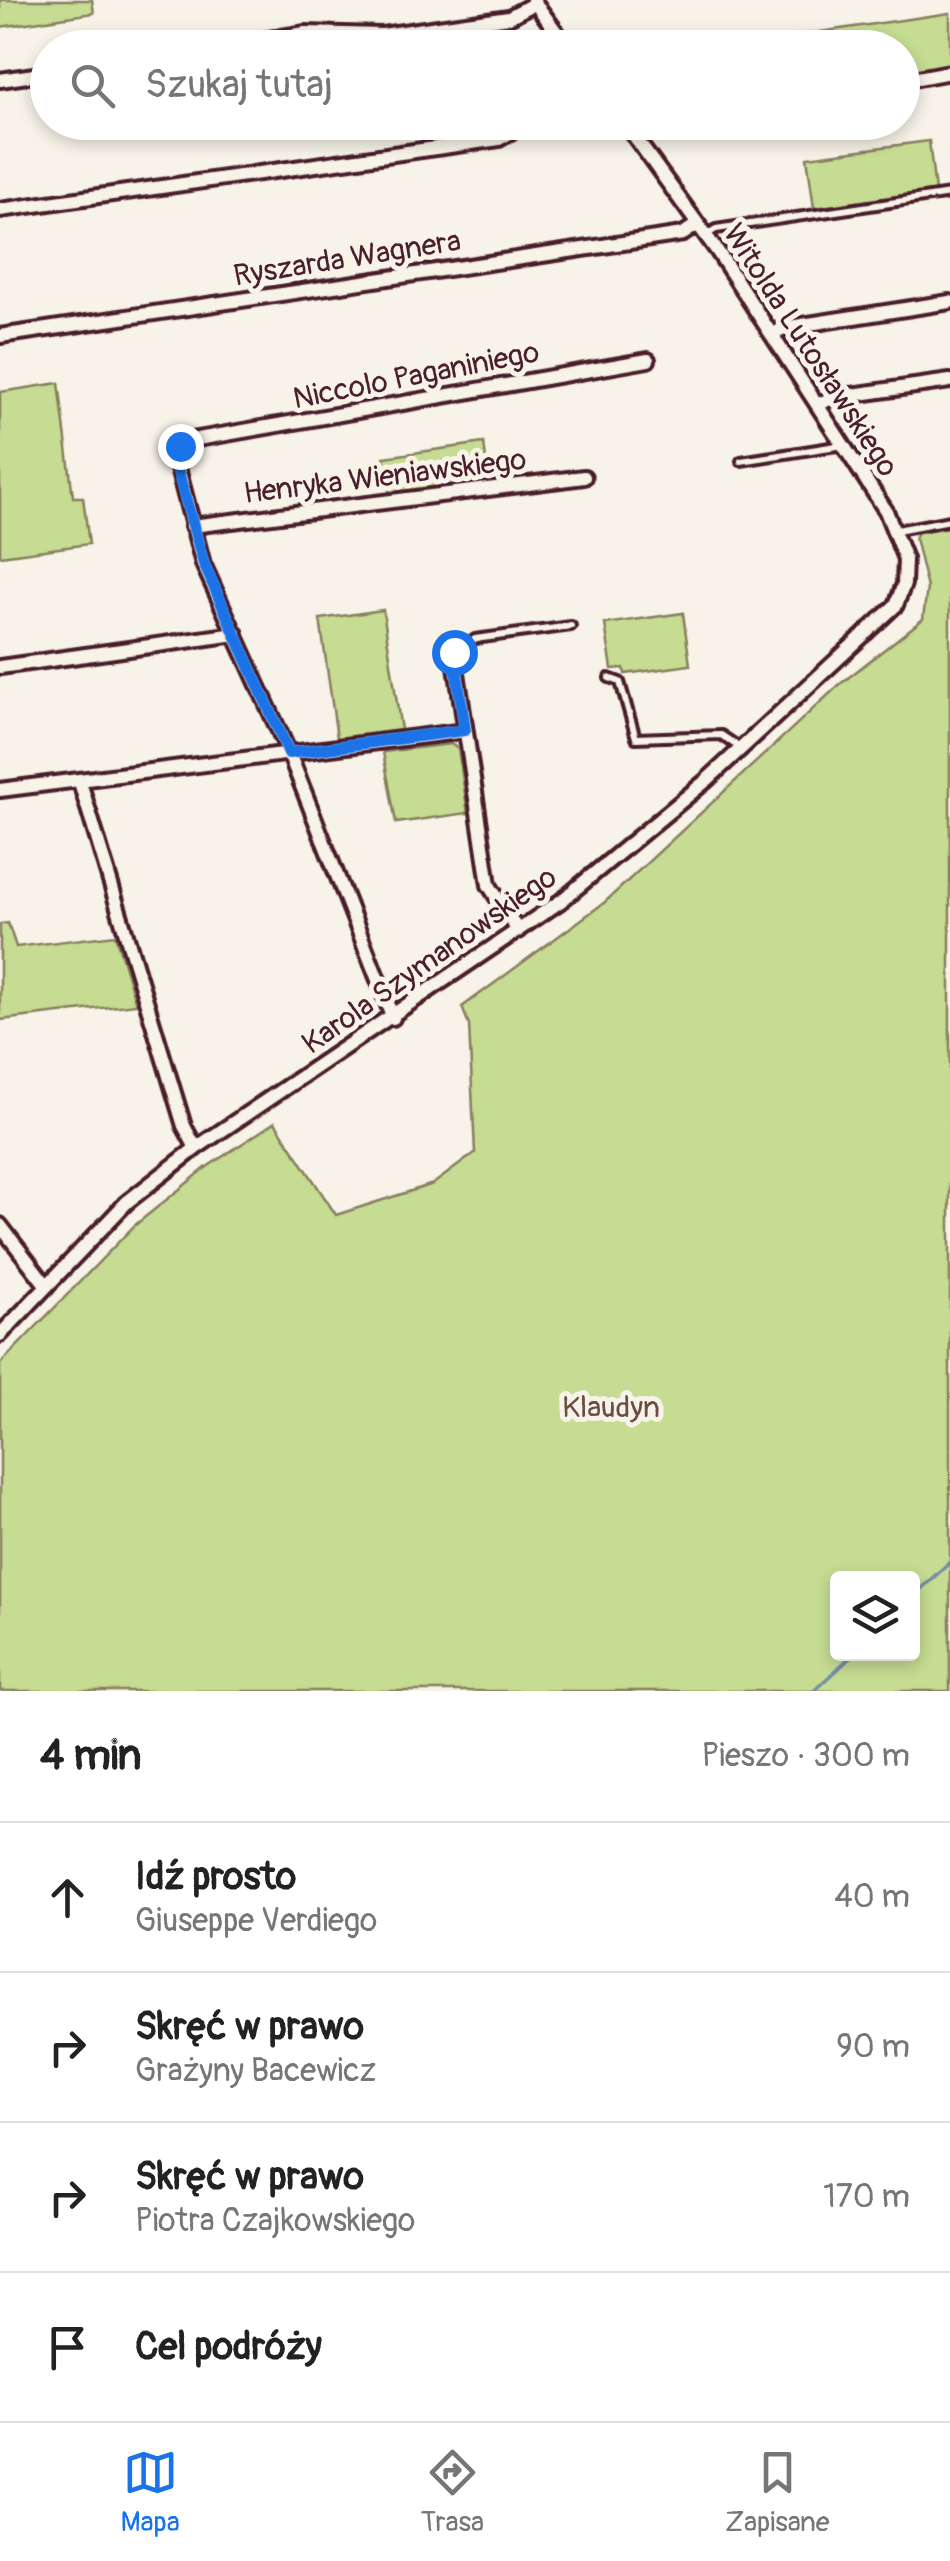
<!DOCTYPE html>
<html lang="pl">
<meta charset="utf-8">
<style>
:root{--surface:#fff;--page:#f6f6f6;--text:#222;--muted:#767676;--line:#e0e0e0;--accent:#1a73e8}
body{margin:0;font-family:Pangolin,sans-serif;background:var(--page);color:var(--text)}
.controls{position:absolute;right:30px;bottom:30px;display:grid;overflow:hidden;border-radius:10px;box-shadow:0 5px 15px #0003}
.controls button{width:90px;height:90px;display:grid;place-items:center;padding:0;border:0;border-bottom:2px solid var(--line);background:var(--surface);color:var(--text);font:50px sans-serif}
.stop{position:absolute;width:30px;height:30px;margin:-22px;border:8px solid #1a73e8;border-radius:50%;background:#fff}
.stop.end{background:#1a73e8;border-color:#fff;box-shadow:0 2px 10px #0008}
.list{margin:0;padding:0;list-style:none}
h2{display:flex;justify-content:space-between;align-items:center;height:130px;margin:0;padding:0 40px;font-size:42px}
h2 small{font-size:32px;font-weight:400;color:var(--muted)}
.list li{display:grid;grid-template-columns:65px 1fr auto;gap:30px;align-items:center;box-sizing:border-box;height:150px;padding:0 40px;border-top:2px solid var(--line)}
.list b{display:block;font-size:38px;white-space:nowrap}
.list p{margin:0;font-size:32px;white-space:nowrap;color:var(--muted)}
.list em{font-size:32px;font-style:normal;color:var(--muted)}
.icon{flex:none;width:55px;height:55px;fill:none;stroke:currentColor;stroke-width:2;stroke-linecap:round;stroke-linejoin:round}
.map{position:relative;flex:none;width:950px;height:1691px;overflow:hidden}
.search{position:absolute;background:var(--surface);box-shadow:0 5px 15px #0003;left:30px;right:30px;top:30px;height:110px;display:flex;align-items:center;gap:25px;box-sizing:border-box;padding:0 35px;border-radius:55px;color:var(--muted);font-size:38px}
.sheet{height:730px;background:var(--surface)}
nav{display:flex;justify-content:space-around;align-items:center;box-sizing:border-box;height:140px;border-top:2px solid var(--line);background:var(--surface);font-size:28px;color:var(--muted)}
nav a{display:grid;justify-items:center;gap:5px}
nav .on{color:var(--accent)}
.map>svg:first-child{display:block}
</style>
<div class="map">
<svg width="950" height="1691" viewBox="0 0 950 1691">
<rect width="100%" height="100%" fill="#f7f3e8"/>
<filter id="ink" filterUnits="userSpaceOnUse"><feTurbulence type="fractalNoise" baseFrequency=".01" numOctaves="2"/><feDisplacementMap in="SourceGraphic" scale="20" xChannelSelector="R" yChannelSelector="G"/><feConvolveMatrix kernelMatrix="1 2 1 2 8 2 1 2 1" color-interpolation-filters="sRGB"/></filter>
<g filter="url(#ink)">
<!-- green -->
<path fill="#c5dc92" stroke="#887e5e" stroke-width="2.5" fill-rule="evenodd" d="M0 0H92L94 13 0 27Z
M950 13V66L903 73 902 48 786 47 785 37Z
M929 141 935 191 814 208 807 157Z
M59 383 73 497H83L89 544 0 556V392Z
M484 443 489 483 390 496 384 457Z
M950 527V1691H0V1364L134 1226 207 1167 275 1122 336 1215 433 1184 475 1153 469 1025 462 1007 605 902 839 685 923 619 927 588 915 538 918 532ZM838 1579H912V1654H838Z
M383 610 401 730 337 738 320 619Z
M683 613 690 665 625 674 624 668 612 669 605 624Z
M451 744 458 749 468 813 396 823 383 752Z
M8 923 16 947 115 935 136 1004 0 1020V924Z"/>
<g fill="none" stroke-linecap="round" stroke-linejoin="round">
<!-- stream -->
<path stroke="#768fa5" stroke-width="4" d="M912 1597 950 1562
M814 1691 854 1654"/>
<!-- service casing -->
<g stroke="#4a1f2b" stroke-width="14">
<path id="service" d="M706 235 716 229 950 194
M741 461 843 445
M897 530 950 520
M454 653 475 639 571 626
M609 678 620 682 636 738 721 735 739 747"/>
</g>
<!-- minor casing -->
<g stroke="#4a1f2b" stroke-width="20">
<path id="minor" d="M533 0 568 48
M214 48 305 33 382 35 509 17 535 3
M0 80 48 73
M902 81 950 72
M633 135 695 122
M0 210 499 139 529 122
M773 335 783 328 950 302
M0 336 683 234 698 224
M820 404 831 398 950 381
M192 526 584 477
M454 653 489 885 518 931
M0 667 236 634
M80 782 184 1126 196 1148
M0 790 465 731
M393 1018 289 753 203 564 174 453 192 440 648 360
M0 1225 47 1286
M0 1335 127 1202 196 1148 561 901 707 780 896 605 904 584 905 559 886 511 718 252 624 122"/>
</g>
<!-- service -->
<use href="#service" stroke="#f7f3e8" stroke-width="6"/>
<!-- minor -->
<use href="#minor" stroke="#f7f3e8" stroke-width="12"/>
</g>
</g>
<g fill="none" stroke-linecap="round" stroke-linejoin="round" filter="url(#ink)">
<!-- route -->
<path stroke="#1a73e8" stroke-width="12" d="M180 446 174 458 204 564 289 753 465 730 454 652"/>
</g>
<g text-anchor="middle" stroke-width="10" stroke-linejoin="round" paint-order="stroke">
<!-- street labels -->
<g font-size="30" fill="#4a1f2b" stroke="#f7f3e8">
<text transform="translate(347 258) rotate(-9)" y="10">Ryszarda Wagnera</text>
<text transform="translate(811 350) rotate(57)" y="10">Witolda Lutosławskiego</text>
<text transform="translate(416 375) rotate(-11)" y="10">Niccolo Paganiniego</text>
<text transform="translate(385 476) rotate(-7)" y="10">Henryka Wieniawskiego</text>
<text transform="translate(429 960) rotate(-35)" y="10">Karola Szymanowskiego</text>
</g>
<!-- park labels -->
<g font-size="30" fill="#694e45" stroke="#f7f3e8">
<text x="611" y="1417">Klaudyn</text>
</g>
</g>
</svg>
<div class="controls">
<button><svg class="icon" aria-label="layers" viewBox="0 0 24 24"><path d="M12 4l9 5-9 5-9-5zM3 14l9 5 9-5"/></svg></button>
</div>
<div class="stop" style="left:454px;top:652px"></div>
<div class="stop end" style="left:180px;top:446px"></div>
<div class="search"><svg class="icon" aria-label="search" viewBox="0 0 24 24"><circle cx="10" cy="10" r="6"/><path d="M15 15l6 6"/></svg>Szukaj tutaj</div>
</div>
<section class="sheet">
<h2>4 min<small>Pieszo · 300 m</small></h2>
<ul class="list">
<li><svg class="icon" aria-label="ahead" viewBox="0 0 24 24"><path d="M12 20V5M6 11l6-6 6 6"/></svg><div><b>Idź prosto</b><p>Giuseppe Verdiego</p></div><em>40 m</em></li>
<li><svg class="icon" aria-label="right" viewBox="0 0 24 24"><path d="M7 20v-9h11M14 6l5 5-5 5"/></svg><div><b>Skręć w prawo</b><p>Grażyny Bacewicz</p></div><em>90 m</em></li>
<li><svg class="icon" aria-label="right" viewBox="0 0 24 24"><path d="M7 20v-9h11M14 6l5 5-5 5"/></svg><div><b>Skręć w prawo</b><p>Piotra Czajkowskiego</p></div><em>170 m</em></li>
<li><svg class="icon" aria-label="arrive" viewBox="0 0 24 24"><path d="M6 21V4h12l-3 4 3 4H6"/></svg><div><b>Cel podróży</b></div></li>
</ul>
</section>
<nav>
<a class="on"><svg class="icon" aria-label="map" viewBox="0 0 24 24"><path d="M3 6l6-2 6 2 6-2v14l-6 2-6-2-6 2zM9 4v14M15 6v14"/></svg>Mapa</a>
<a><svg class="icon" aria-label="directions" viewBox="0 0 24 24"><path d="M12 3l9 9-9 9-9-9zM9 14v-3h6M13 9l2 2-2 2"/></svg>Trasa</a>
<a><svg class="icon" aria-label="saved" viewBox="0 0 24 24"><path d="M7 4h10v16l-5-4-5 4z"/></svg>Zapisane</a>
</nav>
